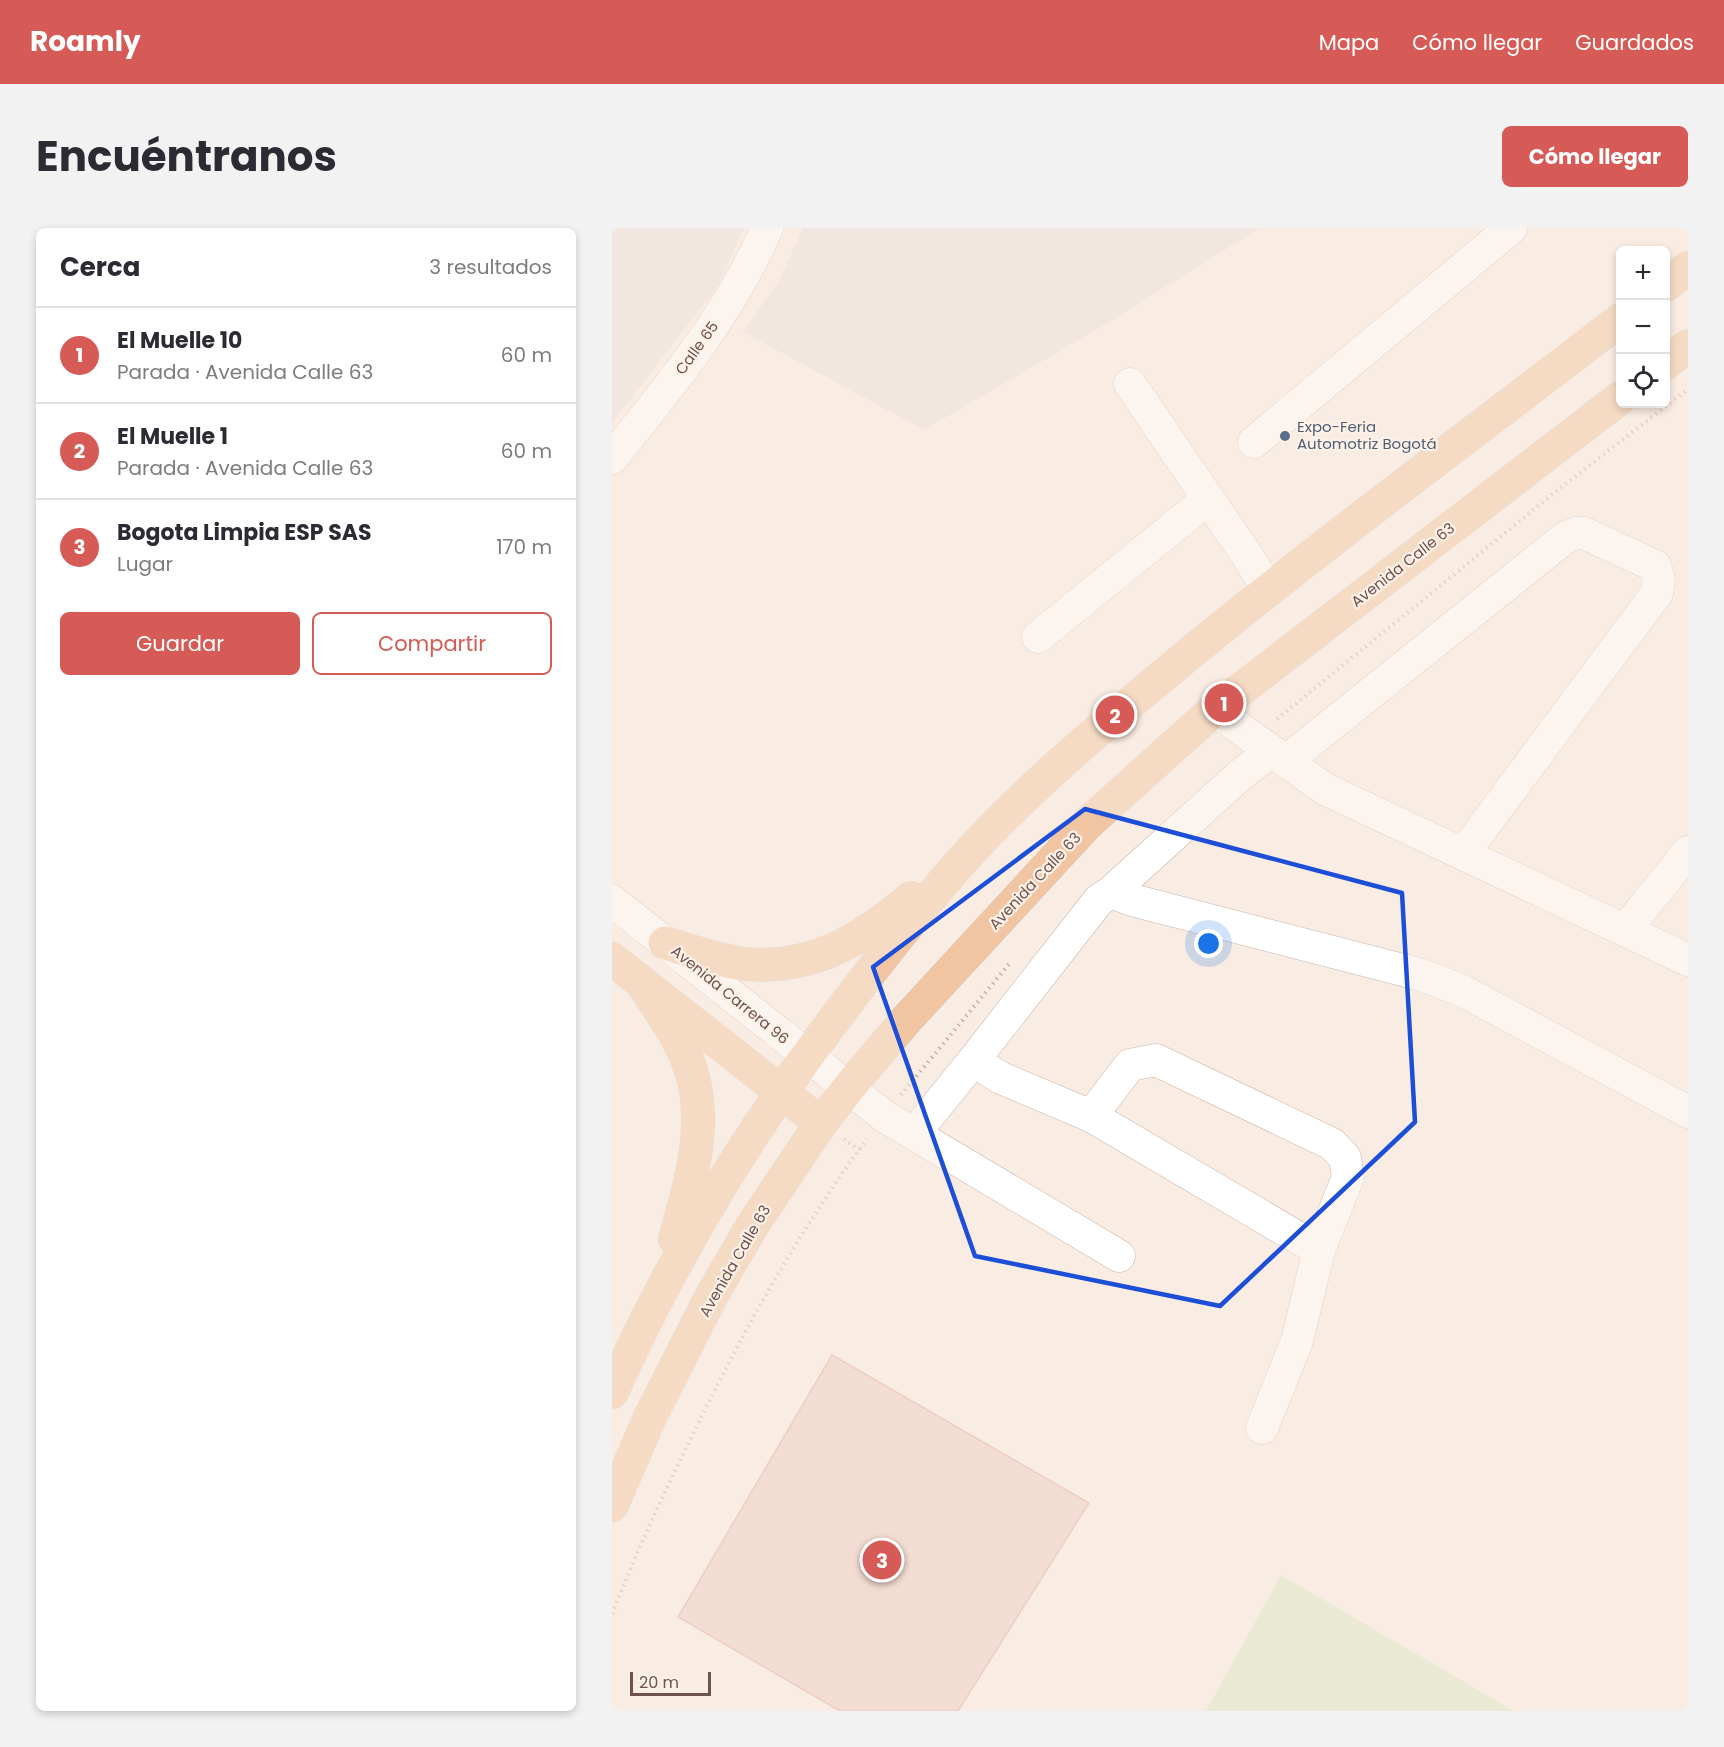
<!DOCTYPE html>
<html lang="es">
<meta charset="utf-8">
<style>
:root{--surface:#fff;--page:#f2f2f3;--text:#2b2b33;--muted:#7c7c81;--line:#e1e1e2;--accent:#d65a55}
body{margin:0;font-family:Poppins,sans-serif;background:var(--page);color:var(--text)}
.controls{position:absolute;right:18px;top:18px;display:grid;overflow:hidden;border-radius:9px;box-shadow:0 3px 9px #0003}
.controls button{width:54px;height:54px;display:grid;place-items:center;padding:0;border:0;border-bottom:2px solid var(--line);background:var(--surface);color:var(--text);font:30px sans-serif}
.scale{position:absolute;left:18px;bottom:15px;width:81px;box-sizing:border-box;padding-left:6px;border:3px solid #6e524c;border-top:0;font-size:16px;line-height:21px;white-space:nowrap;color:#6e524c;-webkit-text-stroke:4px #fdf1e8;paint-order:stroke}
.you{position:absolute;left:597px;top:716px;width:21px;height:21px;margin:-15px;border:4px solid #fff;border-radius:50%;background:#1a73e8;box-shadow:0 0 0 9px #1a73e833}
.badge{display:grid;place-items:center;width:39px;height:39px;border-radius:50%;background:var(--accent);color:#fff;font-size:20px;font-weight:700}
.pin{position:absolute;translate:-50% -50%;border:3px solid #fff;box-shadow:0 2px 6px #0006}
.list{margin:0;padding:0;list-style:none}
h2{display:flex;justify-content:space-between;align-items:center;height:78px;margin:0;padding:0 24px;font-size:26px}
h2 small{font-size:20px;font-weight:400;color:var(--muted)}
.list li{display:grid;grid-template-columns:39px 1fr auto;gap:18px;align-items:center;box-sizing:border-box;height:96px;padding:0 24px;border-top:2px solid var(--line)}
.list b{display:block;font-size:22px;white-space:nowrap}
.list p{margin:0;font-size:20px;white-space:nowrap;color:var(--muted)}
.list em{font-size:20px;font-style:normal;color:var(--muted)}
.actions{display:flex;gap:12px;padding:18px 24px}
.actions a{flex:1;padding:14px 0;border:2px solid var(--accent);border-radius:9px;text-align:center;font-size:21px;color:var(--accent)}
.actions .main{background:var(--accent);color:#fff}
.icon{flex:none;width:33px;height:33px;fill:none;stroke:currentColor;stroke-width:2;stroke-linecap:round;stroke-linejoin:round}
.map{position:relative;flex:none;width:1076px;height:1483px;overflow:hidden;border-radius:9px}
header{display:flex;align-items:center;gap:36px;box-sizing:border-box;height:84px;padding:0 30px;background:var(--accent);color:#fff}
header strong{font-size:28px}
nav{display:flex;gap:33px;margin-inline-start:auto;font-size:21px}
.intro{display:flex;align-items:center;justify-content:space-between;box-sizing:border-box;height:144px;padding:0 36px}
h1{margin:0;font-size:42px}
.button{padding:15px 27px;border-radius:9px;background:var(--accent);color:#fff;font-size:21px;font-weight:700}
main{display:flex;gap:36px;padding:0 36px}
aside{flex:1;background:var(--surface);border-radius:9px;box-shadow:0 3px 9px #0003}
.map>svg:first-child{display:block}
</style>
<header>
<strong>Roamly</strong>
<nav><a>Mapa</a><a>Cómo llegar</a><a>Guardados</a></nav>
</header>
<div class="intro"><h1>Encuéntranos</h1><a class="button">Cómo llegar</a></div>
<main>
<aside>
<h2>Cerca<small>3 resultados</small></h2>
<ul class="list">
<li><span class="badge">1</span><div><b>El Muelle 10</b><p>Parada · Avenida Calle 63</p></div><em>60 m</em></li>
<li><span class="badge">2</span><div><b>El Muelle 1</b><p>Parada · Avenida Calle 63</p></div><em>60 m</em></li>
<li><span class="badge">3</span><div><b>Bogota Limpia ESP SAS</b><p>Lugar</p></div><em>170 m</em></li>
</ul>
<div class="actions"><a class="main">Guardar</a><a>Compartir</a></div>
</aside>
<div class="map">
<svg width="1076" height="1483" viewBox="0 0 1076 1483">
<rect width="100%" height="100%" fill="#f9ece2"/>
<!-- industrial -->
<path fill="#e9e0dd" d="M0 0H132L107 56 0 195Z
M191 0H648L494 96 312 202 131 104 167 53Z"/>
<!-- green -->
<path fill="#d7e4c3" d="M669 1347 902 1483H594Z"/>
<!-- building -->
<path fill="#ebc7bd" stroke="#dcaca0" stroke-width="1.5" d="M220 1127 477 1275 346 1483H228L66 1389Z"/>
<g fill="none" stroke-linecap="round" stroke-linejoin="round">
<!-- minor casing -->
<g stroke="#c8b3ab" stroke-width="33">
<path id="minor" d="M518 156 634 326 656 361
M642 214 899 0
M0 230C58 158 118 86 155 0
M426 409 596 271
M602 482 713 561 1076 732
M674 533 954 309 964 305H972L1043 338 1047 351 1045 365 851 626
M499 664 626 549 659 523
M0 673 272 888 507 1028
M1013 702 1076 624
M361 833 487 672 499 664 520 672 810 747 851 763 1076 884
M479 888 518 837 544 832 720 916 733 930 736 949 707 1022
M302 906 361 833 389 850 479 888 707 1022 685 1113 650 1200"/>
</g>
<!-- major casing -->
<g stroke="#d4cbc9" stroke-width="34">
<path id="major" d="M1054 57 1076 40
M1054 135 1076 118
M53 715C79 723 106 733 133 736 201 742 249 712 299 670
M0 731 209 895
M30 755C44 777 60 798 71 822 101 884 80 948 63 1011
M0 1164C59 1033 127 918 213 804 262 738 313 672 369 612 433 545 505 486 576 427 717 311 864 203 1008 92
M0 1277 38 1189 100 1067 140 998 209 895 243 852 295 791 475 596 602 482 1008 170"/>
</g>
<!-- path -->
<path stroke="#cfaba1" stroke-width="4" stroke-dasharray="1.5 4.5" stroke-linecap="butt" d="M665 491 947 261 1076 161
M289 867 397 736
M232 911 247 922
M0 1386C24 1325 51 1267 80 1208 130 1105 186 1004 255 911"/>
<!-- minor -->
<use href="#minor" stroke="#fff" stroke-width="32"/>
<!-- major -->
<use href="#major" stroke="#f1c5a1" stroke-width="33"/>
</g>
<!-- marked area -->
<path d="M0 0H1076V1483H0ZM473 581 790 665 803 894 608 1078 363 1028 261 739Z" fill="#f9ece2" fill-opacity=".55" fill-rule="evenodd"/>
<path fill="none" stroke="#1d4ed8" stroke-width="4.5" stroke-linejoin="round" d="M473 581 790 665 803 894 608 1078 363 1028 261 739Z"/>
<!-- markers -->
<circle fill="#5c6f8a" stroke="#fdf1e8" stroke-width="2" cx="673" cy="208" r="6"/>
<g text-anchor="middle" stroke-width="4.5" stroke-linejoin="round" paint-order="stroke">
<!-- street labels -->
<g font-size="15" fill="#6e524c" stroke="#fdf1e8">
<text transform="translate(85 120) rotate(-54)" y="5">Calle 65</text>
<text transform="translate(791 337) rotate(-38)" y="5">Avenida Calle 63</text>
<text transform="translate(423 653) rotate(-47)" y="5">Avenida Calle 63</text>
<text transform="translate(118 767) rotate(39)" y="5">Avenida Carrera 96</text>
<text transform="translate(123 1033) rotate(-60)" y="5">Avenida Calle 63</text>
</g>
<!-- service labels -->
<g font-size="15" fill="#4e5e75" stroke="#fdf1e8" text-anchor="start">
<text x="685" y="204">Expo-Feria<tspan x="685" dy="17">Automotriz Bogotá</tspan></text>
</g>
</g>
</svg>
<div class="controls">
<button>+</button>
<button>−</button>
<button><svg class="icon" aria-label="locate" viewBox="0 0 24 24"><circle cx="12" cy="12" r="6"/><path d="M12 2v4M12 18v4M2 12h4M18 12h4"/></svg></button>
</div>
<div class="scale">20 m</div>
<div class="you"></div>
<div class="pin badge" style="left:612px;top:475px">1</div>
<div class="pin badge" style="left:503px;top:487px">2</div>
<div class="pin badge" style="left:270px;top:1332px">3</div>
</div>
</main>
